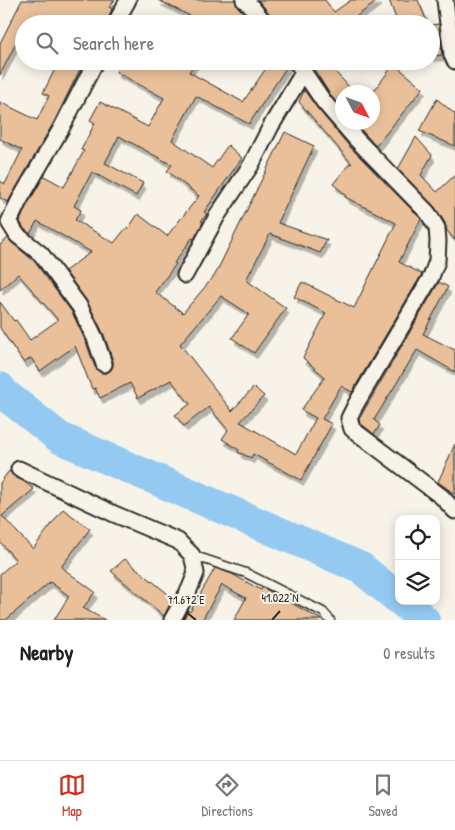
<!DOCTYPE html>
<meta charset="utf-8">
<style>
:root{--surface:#fff;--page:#f6f6f6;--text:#222;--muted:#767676;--line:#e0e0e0;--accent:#c8321e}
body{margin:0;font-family:"Patrick Hand",sans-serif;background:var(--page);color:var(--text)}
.controls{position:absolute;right:15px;bottom:15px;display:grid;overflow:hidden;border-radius:10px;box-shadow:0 2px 12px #0003}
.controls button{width:45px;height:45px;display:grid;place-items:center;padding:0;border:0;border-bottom:1px solid var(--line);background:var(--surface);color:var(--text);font:25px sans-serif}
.compass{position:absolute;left:335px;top:85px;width:45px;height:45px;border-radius:50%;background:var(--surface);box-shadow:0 2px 12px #0003;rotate:131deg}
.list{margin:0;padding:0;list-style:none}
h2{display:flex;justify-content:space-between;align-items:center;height:65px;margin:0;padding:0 20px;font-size:21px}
h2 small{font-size:16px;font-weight:400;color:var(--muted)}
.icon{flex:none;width:28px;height:28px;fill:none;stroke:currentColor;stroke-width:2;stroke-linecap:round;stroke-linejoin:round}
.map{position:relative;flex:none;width:455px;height:620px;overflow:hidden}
.search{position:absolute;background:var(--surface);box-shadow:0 2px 12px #0003;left:15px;right:15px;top:15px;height:55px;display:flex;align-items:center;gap:12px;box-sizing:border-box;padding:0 18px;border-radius:28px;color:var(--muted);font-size:19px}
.sheet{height:140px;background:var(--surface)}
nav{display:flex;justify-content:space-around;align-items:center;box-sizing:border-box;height:70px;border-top:1px solid var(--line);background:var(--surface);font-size:14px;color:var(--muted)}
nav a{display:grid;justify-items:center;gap:2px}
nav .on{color:var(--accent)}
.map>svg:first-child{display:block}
</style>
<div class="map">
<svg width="455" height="620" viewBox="0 0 455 620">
<defs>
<filter id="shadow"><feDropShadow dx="3" dy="5.5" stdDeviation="0" flood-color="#0004"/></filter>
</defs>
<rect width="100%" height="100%" fill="#f7f3e8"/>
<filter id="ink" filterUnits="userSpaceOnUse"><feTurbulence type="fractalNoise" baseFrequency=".02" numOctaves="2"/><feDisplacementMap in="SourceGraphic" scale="10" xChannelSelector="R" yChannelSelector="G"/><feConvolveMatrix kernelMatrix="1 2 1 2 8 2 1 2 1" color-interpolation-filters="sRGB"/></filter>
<g filter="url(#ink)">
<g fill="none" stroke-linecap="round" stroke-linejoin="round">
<!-- river -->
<path stroke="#94caf2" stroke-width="32" d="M0 388 3 393 60 438 361 568 399 599
M402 601 424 620"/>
</g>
<!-- building -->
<path fill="#e9c099" stroke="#2b2b2b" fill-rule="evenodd" filter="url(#shadow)" d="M22 0H115L109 7 112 9 106 24H24V48L16 43 0 75V43Z
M158 0H235L238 7 254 24H206Z
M258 0H325L334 12 351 0H379L346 24H275L273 18Z
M389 0H418L428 24H398Z
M439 24 442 55 431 56V25Z
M59 61H84L54 122 8 202 0 198V181L5 184 22 150 0 139V102L37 120 49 96 43 93Z
M122 61H196L189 72 243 102 271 61H287L288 65 249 124 196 96 172 140 212 168 228 145 242 158 204 212 207 214 201 221 203 222 194 239 192 238 174 263 176 264 155 292 183 313 215 275 285 132 314 146 278 223 327 240 320 253 270 234 246 280 286 308 254 353 232 338 249 314 221 296 180 344 232 411 254 387 264 396 240 422 296 454 316 418 301 410 325 377 303 358 326 313 294 297 302 282 354 308 396 223 345 197 346 195 333 184 350 163 352 164 299 102 304 90 317 108 349 146 421 219 399 262 422 274 352 392 341 386 322 419 332 424 301 480 253 454 251 458 238 452 239 450 222 439 228 430 209 407 184 426 175 415 190 404 171 380 138 398 130 383 100 398 95 388 92 389 75 346 40 371 31 358 24 363 0 328V302L14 321 16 320 30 340 58 320 18 274 0 290V245L8 238 11 242 34 261 72 312 86 342 95 367 98 371 102 373H107L111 370 113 366V361L104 335 88 303 65 271 91 252 37 221 30 234 24 229 20 221 27 205 44 176 64 187 84 151 81 150 95 123 90 120 100 102 148 127 164 98 116 72ZM119 136 172 165 167 171 199 196 167 236 138 214 128 229 126 228 114 243 75 220 81 210 74 206 92 172 136 196 143 183 105 163Z
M308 61H325L354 92H342V109L331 96 312 66Z
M394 64 423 88 376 146 354 122H372V91L373 92Z
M437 99 455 114V146L419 131Z
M416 137 432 155 421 175 437 192 455 175V240L447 231 445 223 435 207 398 169Z
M439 282 448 287 423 334 455 350V372L417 350 374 420 380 425 374 434 360 423 359 419Z
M455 444V494L438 482Z
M9 471 15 477 23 481 34 489 2 516 33 549 63 509 90 529 61 567 95 592 83 608 105 620H54L69 596 50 582 6 620H0V574L16 560 0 542V483Z
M125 559 173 598 164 616 111 571Z
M215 568 232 574 261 590 262 587 322 620H234L246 598 222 585 202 620H183L188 610 190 612Z"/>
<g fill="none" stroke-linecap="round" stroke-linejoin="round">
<!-- lane casing -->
<g stroke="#2b2b2b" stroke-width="11">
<path id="lane" d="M192 555 246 573 323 612 330 620"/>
</g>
<!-- street casing -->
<g stroke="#2b2b2b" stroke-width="19">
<path id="street" d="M244 0 250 5 266 24
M445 0 452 55 455 61
M115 24 128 0
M96 61 62 127 19 201 9 222 17 235 41 254 80 307 95 338 104 364
M296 61 324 102 356 139 428 213 437 228 438 241 437 261 431 277 356 404 349 418 352 429 442 497 455 511
M185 275 217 216 251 165 271 126 304 71
M19 469 112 513 178 541 192 555 196 573 189 590 172 620"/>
</g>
<!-- lane -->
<use href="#lane" stroke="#f7f3e8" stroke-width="8"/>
<!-- street -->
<use href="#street" stroke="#f7f3e8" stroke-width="15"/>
</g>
</g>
<!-- ticks -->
<path fill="none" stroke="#2b2b2b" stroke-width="2" d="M186 612 196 620M272 620 280 611"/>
<g font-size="12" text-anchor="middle" fill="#2b2b2b" stroke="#f7f3e8" stroke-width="4" stroke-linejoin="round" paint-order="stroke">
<text x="280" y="602">41.022°N</text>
<text x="186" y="604">71.672°E</text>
</g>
</svg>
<div class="controls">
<button><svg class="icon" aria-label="locate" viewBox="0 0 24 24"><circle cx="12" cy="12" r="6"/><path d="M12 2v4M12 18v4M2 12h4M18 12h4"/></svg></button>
<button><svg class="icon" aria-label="layers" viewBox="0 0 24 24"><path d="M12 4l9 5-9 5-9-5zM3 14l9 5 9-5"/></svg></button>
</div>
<svg class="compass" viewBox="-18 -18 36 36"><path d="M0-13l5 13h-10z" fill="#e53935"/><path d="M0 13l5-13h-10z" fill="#767676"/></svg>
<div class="search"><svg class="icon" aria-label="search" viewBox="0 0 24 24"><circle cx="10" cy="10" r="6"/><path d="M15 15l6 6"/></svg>Search here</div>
</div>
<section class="sheet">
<h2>Nearby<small>0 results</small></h2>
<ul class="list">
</ul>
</section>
<nav>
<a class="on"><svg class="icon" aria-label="map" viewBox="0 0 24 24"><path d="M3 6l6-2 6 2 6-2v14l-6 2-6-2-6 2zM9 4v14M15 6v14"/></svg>Map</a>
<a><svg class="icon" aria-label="directions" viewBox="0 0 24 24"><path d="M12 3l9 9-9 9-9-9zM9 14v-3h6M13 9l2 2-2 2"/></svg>Directions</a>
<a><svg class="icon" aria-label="saved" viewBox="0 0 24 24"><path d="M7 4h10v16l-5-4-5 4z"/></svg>Saved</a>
</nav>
